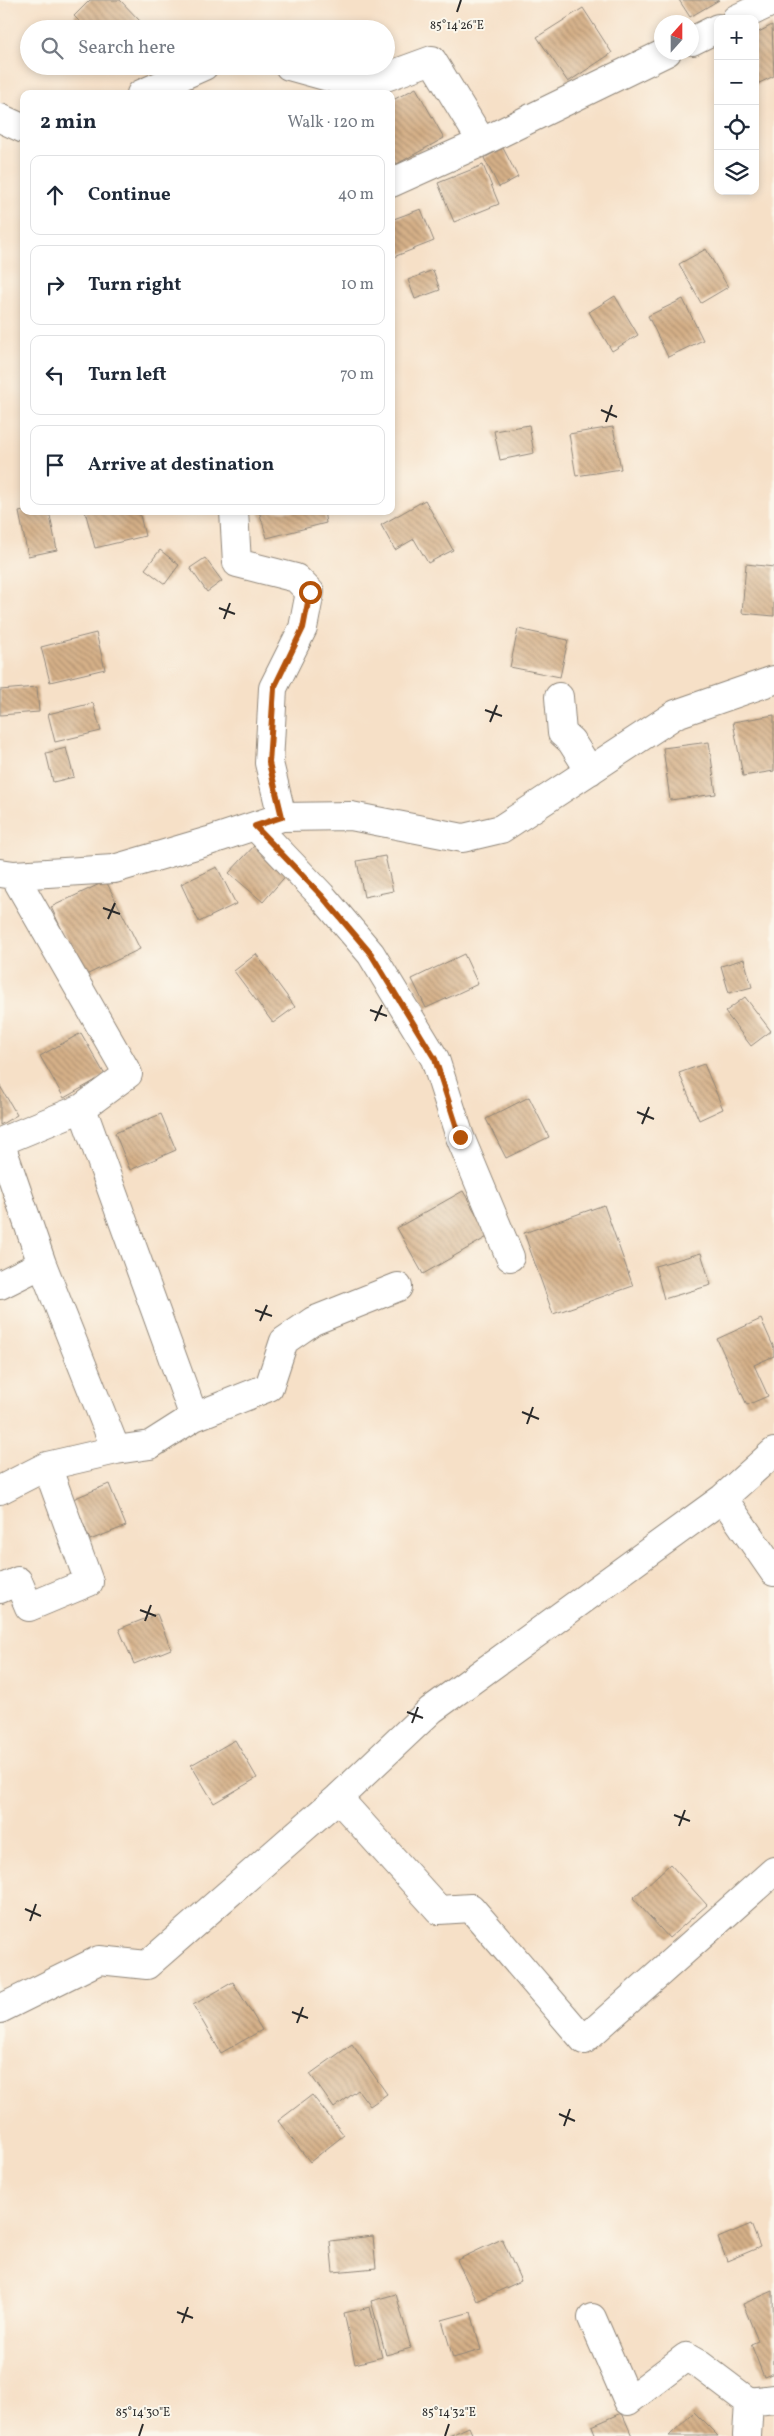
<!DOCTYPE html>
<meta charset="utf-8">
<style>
:root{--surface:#fff;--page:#f2f2f3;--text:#1f2937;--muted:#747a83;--line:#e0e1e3}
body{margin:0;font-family:Vollkorn,serif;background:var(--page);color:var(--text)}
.controls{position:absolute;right:15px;top:15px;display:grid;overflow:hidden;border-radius:10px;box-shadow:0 2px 8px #0003}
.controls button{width:45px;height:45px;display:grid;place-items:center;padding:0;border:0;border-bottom:1px solid var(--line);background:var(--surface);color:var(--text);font:25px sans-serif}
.compass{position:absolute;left:654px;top:15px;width:45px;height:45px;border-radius:50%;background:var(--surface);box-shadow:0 2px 8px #0003;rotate:21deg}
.stop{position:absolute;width:15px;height:15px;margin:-11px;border:4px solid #b45309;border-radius:50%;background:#fff}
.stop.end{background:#b45309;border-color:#fff;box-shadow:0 1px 5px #0008}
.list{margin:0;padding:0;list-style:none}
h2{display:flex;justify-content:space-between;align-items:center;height:65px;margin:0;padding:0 20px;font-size:21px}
h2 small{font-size:16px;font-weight:400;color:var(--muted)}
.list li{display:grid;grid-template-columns:32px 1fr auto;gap:15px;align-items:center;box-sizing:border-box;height:80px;margin:0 10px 10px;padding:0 10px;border:1px solid var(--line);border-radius:10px}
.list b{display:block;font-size:19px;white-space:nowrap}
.list em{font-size:16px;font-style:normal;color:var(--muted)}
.icon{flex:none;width:28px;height:28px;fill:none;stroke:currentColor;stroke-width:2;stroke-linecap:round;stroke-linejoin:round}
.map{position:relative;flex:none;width:774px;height:2436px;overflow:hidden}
.search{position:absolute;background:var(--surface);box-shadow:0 2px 8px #0003;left:20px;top:20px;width:375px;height:55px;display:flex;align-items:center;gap:12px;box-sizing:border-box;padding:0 18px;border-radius:28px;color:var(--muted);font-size:19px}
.panel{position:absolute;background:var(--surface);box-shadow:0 2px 8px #0003;left:20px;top:90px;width:375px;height:425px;border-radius:10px}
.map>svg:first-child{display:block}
</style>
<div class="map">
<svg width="774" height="2436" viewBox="0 0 774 2436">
<defs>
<pattern id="building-back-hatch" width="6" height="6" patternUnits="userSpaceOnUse" patternTransform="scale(1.25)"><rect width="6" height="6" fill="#d5b088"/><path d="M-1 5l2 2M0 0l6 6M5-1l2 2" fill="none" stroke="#ad8f6f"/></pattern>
</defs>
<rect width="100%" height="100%" fill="#fbf7ec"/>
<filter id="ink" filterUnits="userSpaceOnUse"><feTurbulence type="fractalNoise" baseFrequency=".02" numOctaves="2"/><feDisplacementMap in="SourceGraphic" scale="10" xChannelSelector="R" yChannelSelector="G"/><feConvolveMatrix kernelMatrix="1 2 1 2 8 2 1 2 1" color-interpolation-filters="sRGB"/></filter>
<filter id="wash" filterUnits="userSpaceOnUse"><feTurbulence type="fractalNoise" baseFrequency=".0096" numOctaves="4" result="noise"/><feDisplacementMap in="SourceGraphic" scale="20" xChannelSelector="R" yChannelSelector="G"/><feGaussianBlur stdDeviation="1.12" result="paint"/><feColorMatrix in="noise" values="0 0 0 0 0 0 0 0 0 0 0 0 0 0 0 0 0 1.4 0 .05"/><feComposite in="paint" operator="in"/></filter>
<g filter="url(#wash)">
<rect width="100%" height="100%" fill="#f6e0c7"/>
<g id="blocks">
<!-- building -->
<path fill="url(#building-back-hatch)" d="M90 0H120L140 21 131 29H87L74 16Z
M679 0H719L690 17Z
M583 8 612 53 568 82 537 37Z
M772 25 774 76 755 85V34Z
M416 88 444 138 397 164 391 153V101Z
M503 148 518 177 499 187 484 158Z
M483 165 499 204 454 222 438 183Z
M421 209 434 241 391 258V220Z
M706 249 728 287 701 303 679 264Z
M433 270 440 290 415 299 408 280Z
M615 296 638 335 612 351 589 312Z
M683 299 703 340 668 357 648 316Z
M529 425 534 453 500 460 494 431Z
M613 427 621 469 576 476 569 434Z
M425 500 453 550 428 563 414 539 395 550 381 525Z
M24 511H49L57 550 28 556 19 512Z
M85 511H139L145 536 95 548Z
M259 511H324L326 523 267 538Z
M160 550 179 565 165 584 145 569Z
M205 558 222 581 207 592 190 568Z
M746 564 774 567V616L742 613Z
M518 629 568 640 560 677 510 667Z
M96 633 105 669 50 682 41 647Z
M37 687 39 712 0 715V690Z
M93 703 101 731 55 742 48 714Z
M774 715V771L743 776 733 722Z
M709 742 716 794 670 800 663 748Z
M66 748 74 777 53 782 46 753Z
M256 844 289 872 263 902 229 873Z
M385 856 393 891 364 897 357 861Z
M217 867 236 904 199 922 181 884Z
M106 881 140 949 84 976 51 907Z
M256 954 295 1007 273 1023 234 971Z
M464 954 478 984 426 1008 412 979Z
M744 959 752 987 729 993 721 966Z
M745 997 771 1031 751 1046 725 1012Z
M81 1033 105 1075 64 1098 40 1056Z
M704 1064 723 1109 699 1120 679 1073Z
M0 1086 17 1115 0 1125Z
M529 1097 549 1137 506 1158 486 1119Z
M161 1114 176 1150 130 1170 115 1133Z
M463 1191 489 1236 423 1274 397 1228Z
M604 1205 633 1286 553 1314 524 1233Z
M701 1253 711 1285 664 1299 655 1266Z
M761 1319 774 1348V1356L754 1365 768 1396 747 1405 717 1339Z
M109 1484 126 1526 90 1540 73 1499Z
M157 1614 171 1649 134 1664 119 1629Z
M235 1740 257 1778 214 1803 191 1765Z
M670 1864 707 1905 669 1938 633 1898Z
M233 1982 262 2030 221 2053 193 2005Z
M352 2044 387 2094 370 2106 358 2090 334 2108 310 2074Z
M312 2095 344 2135 310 2162 278 2121Z
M751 2224 760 2247 727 2261 718 2238Z
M373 2236 376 2268 333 2272 330 2241Z
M502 2239 521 2281 477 2301 457 2260Z
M773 2291 774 2373 764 2377 751 2344 758 2341 743 2304Z
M396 2294 411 2348 386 2355 371 2301Z
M370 2307 382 2357 355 2364 344 2313Z
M471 2312 481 2350 453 2358 442 2320Z
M694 2412 718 2436H669Z
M622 2413 632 2436H596L592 2426Z
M469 2427 473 2436H449Z"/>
</g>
</g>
<g filter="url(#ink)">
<use href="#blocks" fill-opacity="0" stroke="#908679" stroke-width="1"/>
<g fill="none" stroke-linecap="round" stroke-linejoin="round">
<!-- minor casing -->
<g stroke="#908679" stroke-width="30">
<path id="minor" d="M736 19 774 1
M692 41 718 28
M289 66 361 86 432 60 482 142
M141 94 204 66
M0 118 24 129
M391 183 482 142 667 52
M234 511 237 563 296 578 310 592 303 628 273 688 269 763 282 817
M559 697 562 733 571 741 590 771
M255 826 321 895 371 954 435 1059 460 1137 510 1257
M0 873 14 875 114 869 209 841 282 817 351 816 463 838 501 829 676 714 774 680
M14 875 128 1074 82 1108 0 1142 42 1264 116 1450 150 1445 194 1417 269 1387 284 1341 313 1321 398 1287
M82 1108 194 1417
M0 1285 42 1264
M0 1490 47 1466 116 1450
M723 1498 774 1572
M0 1589 18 1581 29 1607 89 1582 47 1466
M338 1798 439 1910 471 1908 584 2040 774 1871
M0 2009 99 1960 147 1965 338 1798 431 1710 723 1498 774 1452
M592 2318 628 2401 686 2357 700 2365 749 2402
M747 2436 749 2402 774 2399"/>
</g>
<!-- minor -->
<use href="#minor" stroke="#fff" stroke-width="28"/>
</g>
</g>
<g fill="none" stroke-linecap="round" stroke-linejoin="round" filter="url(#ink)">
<!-- route -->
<path stroke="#b45309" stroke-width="6" d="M310 592 303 628 274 688 269 763 282 817 255 826 321 895 371 954 435 1059 460 1137"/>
</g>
<!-- ticks -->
<path fill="none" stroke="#2b2b2b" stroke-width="2" d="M457 12 461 0M601 410 617 417M606 422 612 405M219 608 235 614M224 619 230 603M485 710 502 716M490 722 497 705M103 908 120 914M108 919 115 903M370 1010 387 1016M375 1021 382 1005M637 1112 654 1119M642 1124 649 1107M255 1310 272 1316M260 1321 267 1305M522 1412 539 1419M527 1424 533 1407M140 1610 156 1616M145 1621 151 1605M407 1712 423 1718M412 1723 418 1707M674 1815 690 1821M679 1826 685 1810M25 1909 41 1916M30 1921 36 1904M292 2012 308 2018M297 2023 303 2007M559 2114 575 2121M564 2126 570 2109M177 2312 193 2318M182 2323 188 2307M139 2436 143 2424M445 2436 449 2424"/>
<g font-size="12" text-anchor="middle" fill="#2b2b2b" stroke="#fbf7ec" stroke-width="4" stroke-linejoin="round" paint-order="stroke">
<text x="457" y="29">85°14'26"E</text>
<text x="143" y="2416">85°14'30"E</text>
<text x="449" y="2416">85°14'32"E</text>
</g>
</svg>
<div class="controls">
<button>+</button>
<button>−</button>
<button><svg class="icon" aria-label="locate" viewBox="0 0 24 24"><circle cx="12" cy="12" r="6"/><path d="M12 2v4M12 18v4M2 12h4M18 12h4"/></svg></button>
<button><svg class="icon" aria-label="layers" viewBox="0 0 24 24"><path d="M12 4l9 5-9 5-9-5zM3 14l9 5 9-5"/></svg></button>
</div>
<svg class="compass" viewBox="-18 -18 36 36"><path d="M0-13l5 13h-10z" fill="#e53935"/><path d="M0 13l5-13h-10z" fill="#747a83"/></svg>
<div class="stop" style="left:310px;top:592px"></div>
<div class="stop end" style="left:460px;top:1137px"></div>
<div class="search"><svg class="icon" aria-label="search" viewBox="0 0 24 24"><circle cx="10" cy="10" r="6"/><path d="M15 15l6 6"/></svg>Search here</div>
<section class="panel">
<h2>2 min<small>Walk · 120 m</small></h2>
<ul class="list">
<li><svg class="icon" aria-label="ahead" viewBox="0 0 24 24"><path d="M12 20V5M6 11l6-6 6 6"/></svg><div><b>Continue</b></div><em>40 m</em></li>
<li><svg class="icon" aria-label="right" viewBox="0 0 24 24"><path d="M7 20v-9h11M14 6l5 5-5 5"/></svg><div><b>Turn right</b></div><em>10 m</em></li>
<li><svg class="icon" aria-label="left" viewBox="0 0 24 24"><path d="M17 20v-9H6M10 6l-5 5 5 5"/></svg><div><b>Turn left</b></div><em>70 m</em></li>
<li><svg class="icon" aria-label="arrive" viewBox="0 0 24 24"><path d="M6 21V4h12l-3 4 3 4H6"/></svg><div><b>Arrive at destination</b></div></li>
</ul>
</section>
</div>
